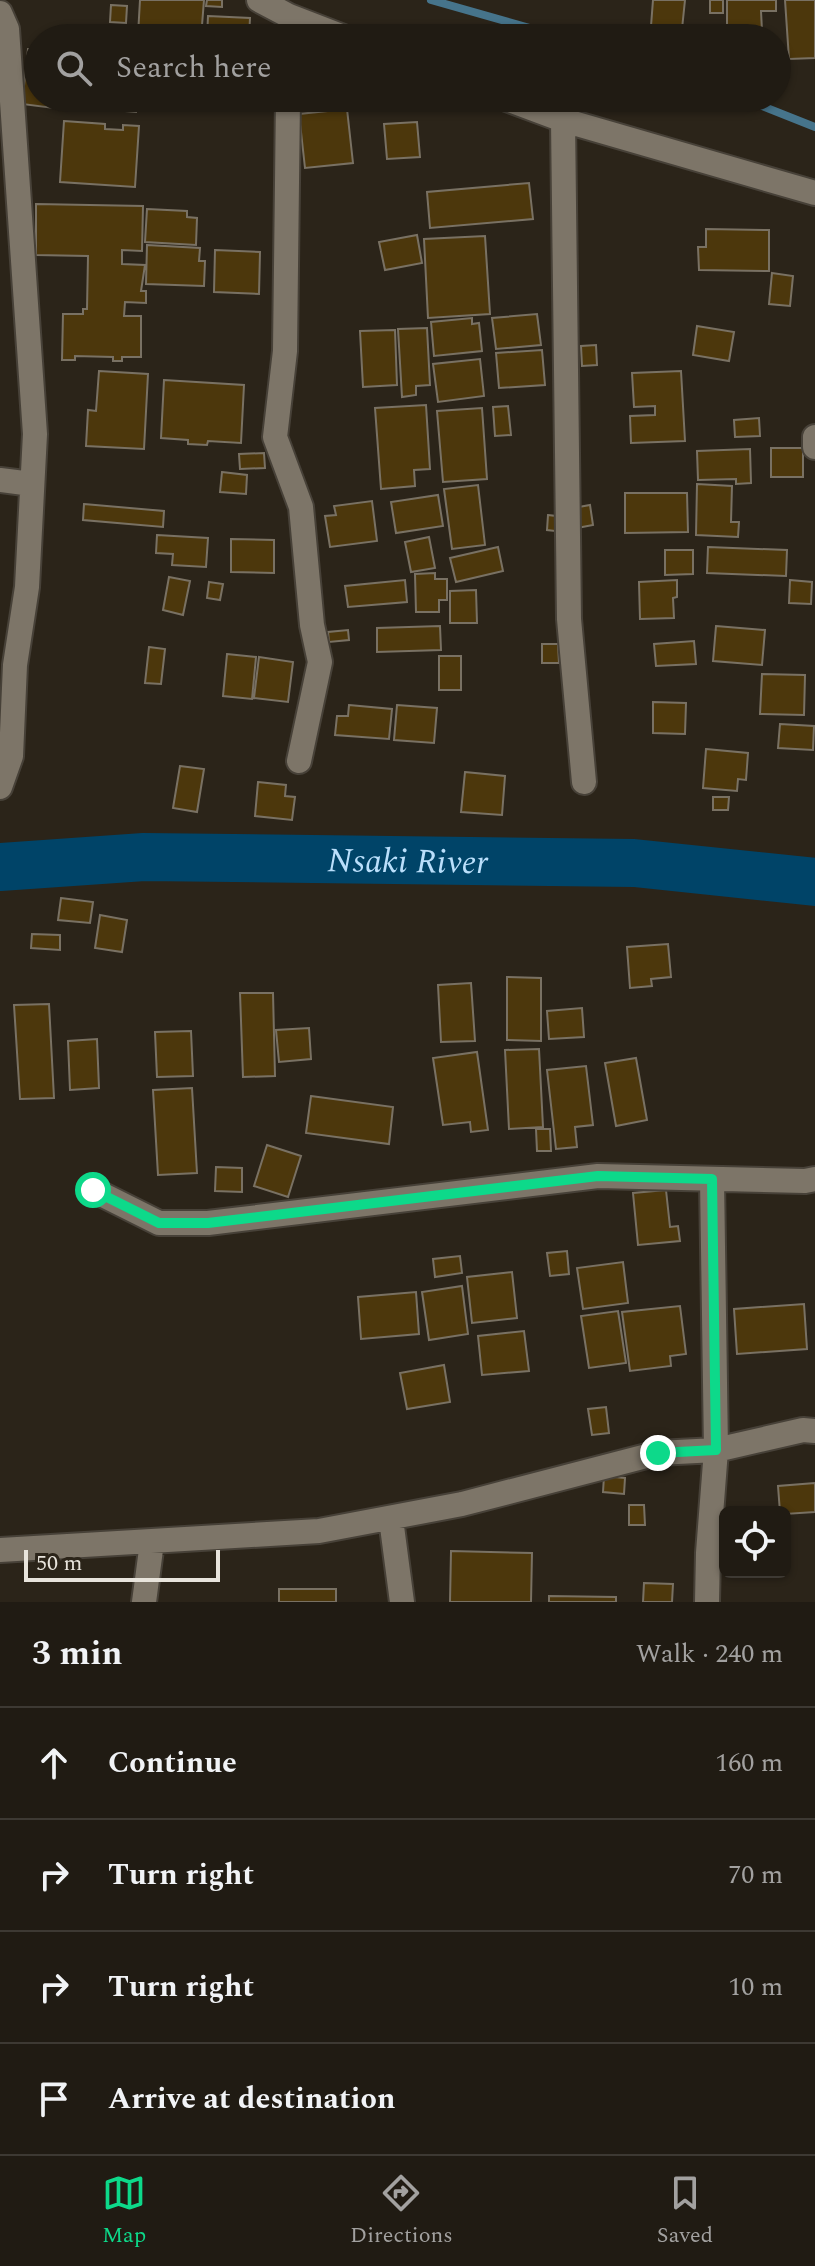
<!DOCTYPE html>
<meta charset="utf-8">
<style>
:root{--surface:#201b13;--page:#2d2821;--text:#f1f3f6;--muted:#a2a1a0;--line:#3d3933;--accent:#0dd98a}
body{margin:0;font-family:Spectral,serif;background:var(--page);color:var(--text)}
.controls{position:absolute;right:24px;bottom:24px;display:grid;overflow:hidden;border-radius:12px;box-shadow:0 2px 6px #0004}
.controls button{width:72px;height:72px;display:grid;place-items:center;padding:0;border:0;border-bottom:2px solid var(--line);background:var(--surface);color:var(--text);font:40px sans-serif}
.scale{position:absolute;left:24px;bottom:20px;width:196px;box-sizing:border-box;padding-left:8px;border:4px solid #e8e4dc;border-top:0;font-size:22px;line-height:28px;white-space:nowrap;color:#e8e4dc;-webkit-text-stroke:6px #2b2419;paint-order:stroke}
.stop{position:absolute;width:24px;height:24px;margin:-18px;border:6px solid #0dd98a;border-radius:50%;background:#fff}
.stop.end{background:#0dd98a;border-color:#fff;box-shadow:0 2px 8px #0008}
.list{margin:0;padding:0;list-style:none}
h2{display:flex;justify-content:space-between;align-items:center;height:104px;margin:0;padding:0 32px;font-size:34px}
h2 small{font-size:26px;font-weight:400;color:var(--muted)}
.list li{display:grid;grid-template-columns:52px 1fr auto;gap:24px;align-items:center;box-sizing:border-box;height:112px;padding:0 32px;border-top:2px solid var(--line)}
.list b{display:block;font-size:30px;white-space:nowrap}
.list em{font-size:26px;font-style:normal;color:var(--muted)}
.icon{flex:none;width:44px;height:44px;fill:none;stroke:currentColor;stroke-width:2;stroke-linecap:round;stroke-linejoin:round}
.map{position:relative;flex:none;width:815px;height:1602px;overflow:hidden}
.search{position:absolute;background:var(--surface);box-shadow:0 2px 6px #0004;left:24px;right:24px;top:24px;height:88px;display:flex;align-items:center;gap:20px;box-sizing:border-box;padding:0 28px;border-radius:44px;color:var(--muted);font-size:30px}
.sheet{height:552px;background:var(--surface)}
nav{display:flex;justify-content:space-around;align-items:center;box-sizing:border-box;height:112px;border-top:2px solid var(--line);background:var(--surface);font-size:22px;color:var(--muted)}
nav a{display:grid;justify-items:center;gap:4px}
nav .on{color:var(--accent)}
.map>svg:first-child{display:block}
</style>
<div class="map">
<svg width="815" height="1602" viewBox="0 0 815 1602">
<rect width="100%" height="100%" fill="#2b2419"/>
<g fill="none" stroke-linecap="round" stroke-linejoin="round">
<!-- stream -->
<path stroke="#46748b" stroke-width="8" d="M431 0 565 38
M742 98 815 127"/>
<!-- river -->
<path stroke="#004468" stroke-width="48" id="s1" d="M0 867 144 857 634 863 815 882"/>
</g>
<!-- building -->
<path fill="#4c370c" stroke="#797163" stroke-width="2" d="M140 0H204L201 38 138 35Z
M207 0H222V7L206 6Z
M653 0H685L682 29 651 26Z
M710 0H723V13H710Z
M727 0H776V11H761L762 31 727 32Z
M785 0H815V58L789 59Z
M111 5 127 6 126 23 110 22Z
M208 16 250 18 249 38H207Z
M28 49 38 50V98H70L69 110 22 104Z
M78 98H137L136 112 78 107Z
M347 109 353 163 305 168 299 114Z
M64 121 105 124V129L123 130V125L139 126 135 187 60 182Z
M417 122 420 157 387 159 384 124Z
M529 183 533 219 430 228 427 192Z
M36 204 143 206 142 251 122 250V264L145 265 141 291H146V303L125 302 124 316H141V357H122V361H113V357L75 356V360H62L63 314H83V309H87L88 256 36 255Z
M147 209 187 211V217L197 218 196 245 145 242Z
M706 229 769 230V271L699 270 698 247H706Z
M417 235 422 263 385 270 379 242Z
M485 236 490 314 428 318 424 239Z
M147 245 200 248 199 261H205L204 286 146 284Z
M215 250 260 252 259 294 214 292Z
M772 273 793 276 790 306 769 304Z
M537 314 541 345 496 349 492 318Z
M472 318V324L479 323 482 351 434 356 431 322Z
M697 326 734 332 729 361 693 355Z
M427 328 430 385 416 386V395L402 397 398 329Z
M395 330 397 385 363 387 360 331Z
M596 345 597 365 582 366 581 346Z
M542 350 545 385 499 388 496 353Z
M480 359 484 396 438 402 433 364Z
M99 371 148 374 144 449 86 446 88 410 96 411Z
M681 371 685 441 631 443 630 416 655 415V406L634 407 632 373Z
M164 380 244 385 241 443 208 441 207 445 188 444V440L161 438Z
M426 405 430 469 414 470 415 486 381 489 375 408Z
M508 406 511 435 495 436 493 407Z
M482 408 487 479 443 482 437 411Z
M759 418 760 436 735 437 734 420Z
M771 448H803V477H771Z
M750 449 751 483 736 484V479L698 480 697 451Z
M264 453 265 468 240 469 239 454Z
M222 472 247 475 246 494 220 492Z
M697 484 732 486 731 522H739L738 537 696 535Z
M478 485 485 545 452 549 444 489Z
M625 493H687L688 532 625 533Z
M438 495 443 526 396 533 391 502Z
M372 501 377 541 330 547 325 516 336 515 334 506Z
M84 504 164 511 163 527 83 520Z
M590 505 593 525 577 528 573 508Z
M548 515 556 516 555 531 547 530Z
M157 535 208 538 206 567 172 565 173 554 156 553Z
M429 537 435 568 411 572 405 542Z
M231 539 274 540V573L231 572Z
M498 547 503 571 456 582 450 558Z
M708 547 787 550 786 576 707 573Z
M665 550H693V574L665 575Z
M435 573V579H447V600H439V612H416L415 574Z
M169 577 190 581 183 615 163 610Z
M405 580 407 602 348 607 345 586Z
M677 580V597L673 598 674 618 640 619 639 582Z
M790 580 812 582 811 604 789 603Z
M209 582 223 584 220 600 207 598Z
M476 590 477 623H450V591Z
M440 626 441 650 377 652V628Z
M716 626 765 630 762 665 713 661Z
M348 630 349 640 329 642 328 632Z
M694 641 696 664 656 666 654 644Z
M542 644H558L559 663H542Z
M149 647 165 649 161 684 145 683Z
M227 654 256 657 252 699 223 696Z
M439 656H461V690H439Z
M259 657 293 662 288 702 254 698Z
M762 674 805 675 804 715 760 714Z
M653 702 686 703 685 734 653 733Z
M349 705 392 709 389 739 335 735 337 716H348Z
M397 705 437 708 434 743 394 740Z
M780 724 814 726 813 750 778 748Z
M706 749 748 753 746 780 738 779 737 791 703 788Z
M180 766 204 769 197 812 173 808Z
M465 772 505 776 502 815 461 812Z
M258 782 286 785 285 796 295 797 292 820 255 816Z
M713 797H729L728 810H713Z
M61 898 93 902 90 923 58 920Z
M100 915 127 920 122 952 95 948Z
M32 934 60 935V950L31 948Z
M668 944 671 977 651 979 652 986 630 988 627 947Z
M507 977 541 978V1041L507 1040Z
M471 983 475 1041 441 1042 438 985Z
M240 993H273L275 1076 243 1077Z
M49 1004 54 1098 20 1099 14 1005Z
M582 1008 584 1037 549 1039 547 1011Z
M309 1028 311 1059 279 1062 276 1030Z
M191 1031 193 1076 157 1077 155 1032Z
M97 1039 99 1088 70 1090 68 1041Z
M539 1049 543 1127 509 1129 505 1050Z
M477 1052 488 1130 471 1132 470 1122 443 1125 433 1058Z
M636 1058 647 1120 616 1126 605 1063Z
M586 1066 593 1125 575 1127 577 1147 556 1149 547 1070Z
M192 1088 197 1173 158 1175 153 1090Z
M311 1096 393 1107 389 1144 306 1133Z
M536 1129H550L551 1151H537Z
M267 1145 301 1156 288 1197 254 1186Z
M216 1167 242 1168V1192L215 1191Z
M666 1190 670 1227 678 1226 680 1241 638 1245 633 1193Z
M567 1251 569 1274 550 1276 547 1253Z
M460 1256 462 1273 435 1277 433 1259Z
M623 1262 628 1303 583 1309 577 1268Z
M512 1272 517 1318 472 1323 467 1277Z
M462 1286 468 1334 429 1340 422 1292Z
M416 1292 419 1334 361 1339 358 1297Z
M804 1304 807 1349 737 1354 734 1309Z
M680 1306 686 1354 670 1356 671 1366 630 1371 622 1312Z
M618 1311 626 1363 589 1368 581 1316Z
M524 1331 529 1371 482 1375 478 1336Z
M444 1365 450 1402 407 1409 400 1373Z
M606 1407 609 1433 592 1435 588 1409Z
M604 1476 625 1478 624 1494 603 1492Z
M815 1483V1512L785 1514V1512H780L778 1486Z
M629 1505H644L645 1525H629Z
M451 1551 532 1553 531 1602H450Z
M644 1583 673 1584 672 1602H643Z
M279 1589H336V1602H279Z
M549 1596 616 1597V1602H549Z"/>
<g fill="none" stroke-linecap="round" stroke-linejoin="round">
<!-- street casing -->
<g stroke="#474138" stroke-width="28">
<path id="street" d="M259 0 289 16 346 38
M0 13 7 29 35 434 27 587 15 665 11 756 0 787
M288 98 285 351 275 437 301 507 312 625 320 662 299 761
M504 98 563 120 815 193
M563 120 569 619 584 782
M815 437V447
M0 480 32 484
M93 1190 159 1223H208L598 1176 805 1181 815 1179
M391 1519 402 1602
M0 1550 319 1531 462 1504 658 1453 716 1450 803 1430 815 1431
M144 1602 152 1542
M707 1602 708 1553 716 1450 712 1179"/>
</g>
<!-- street -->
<use href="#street" stroke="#7d7568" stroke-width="24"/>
</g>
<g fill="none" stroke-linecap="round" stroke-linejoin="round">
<!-- route -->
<path stroke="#0dd98a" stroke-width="10" d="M93 1190 159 1223H208L598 1176 712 1179 716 1450 658 1453"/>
</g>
<g text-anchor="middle" stroke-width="7" stroke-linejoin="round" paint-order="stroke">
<!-- water labels -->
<g font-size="34" font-style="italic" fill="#badffb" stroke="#2b2419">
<text dy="12" stroke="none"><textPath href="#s1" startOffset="408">Nsaki River</textPath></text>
</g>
</g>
</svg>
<div class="controls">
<button><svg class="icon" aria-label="locate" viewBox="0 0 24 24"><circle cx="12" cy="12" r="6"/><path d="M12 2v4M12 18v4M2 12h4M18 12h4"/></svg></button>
</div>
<div class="scale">50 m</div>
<div class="stop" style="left:93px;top:1190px"></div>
<div class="stop end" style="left:658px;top:1453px"></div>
<div class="search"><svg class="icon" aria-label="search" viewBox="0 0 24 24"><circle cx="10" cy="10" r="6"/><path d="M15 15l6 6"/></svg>Search here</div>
</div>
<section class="sheet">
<h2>3 min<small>Walk · 240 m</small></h2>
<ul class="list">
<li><svg class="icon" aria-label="ahead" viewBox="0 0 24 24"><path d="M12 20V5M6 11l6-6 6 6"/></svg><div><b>Continue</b></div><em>160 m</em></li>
<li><svg class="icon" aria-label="right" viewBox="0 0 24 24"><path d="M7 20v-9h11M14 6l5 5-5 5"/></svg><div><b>Turn right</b></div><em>70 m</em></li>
<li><svg class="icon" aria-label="right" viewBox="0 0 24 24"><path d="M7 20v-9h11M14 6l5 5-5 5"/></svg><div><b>Turn right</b></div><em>10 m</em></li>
<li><svg class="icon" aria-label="arrive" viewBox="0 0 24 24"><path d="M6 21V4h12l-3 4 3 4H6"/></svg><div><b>Arrive at destination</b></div></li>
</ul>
</section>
<nav>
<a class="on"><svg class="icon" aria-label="map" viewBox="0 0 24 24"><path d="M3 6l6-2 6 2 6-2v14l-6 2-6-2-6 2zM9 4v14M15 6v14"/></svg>Map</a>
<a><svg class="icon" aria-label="directions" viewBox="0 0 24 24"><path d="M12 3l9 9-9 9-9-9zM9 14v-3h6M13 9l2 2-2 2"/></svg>Directions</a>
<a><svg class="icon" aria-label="saved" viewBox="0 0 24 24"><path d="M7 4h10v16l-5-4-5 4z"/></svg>Saved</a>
</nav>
